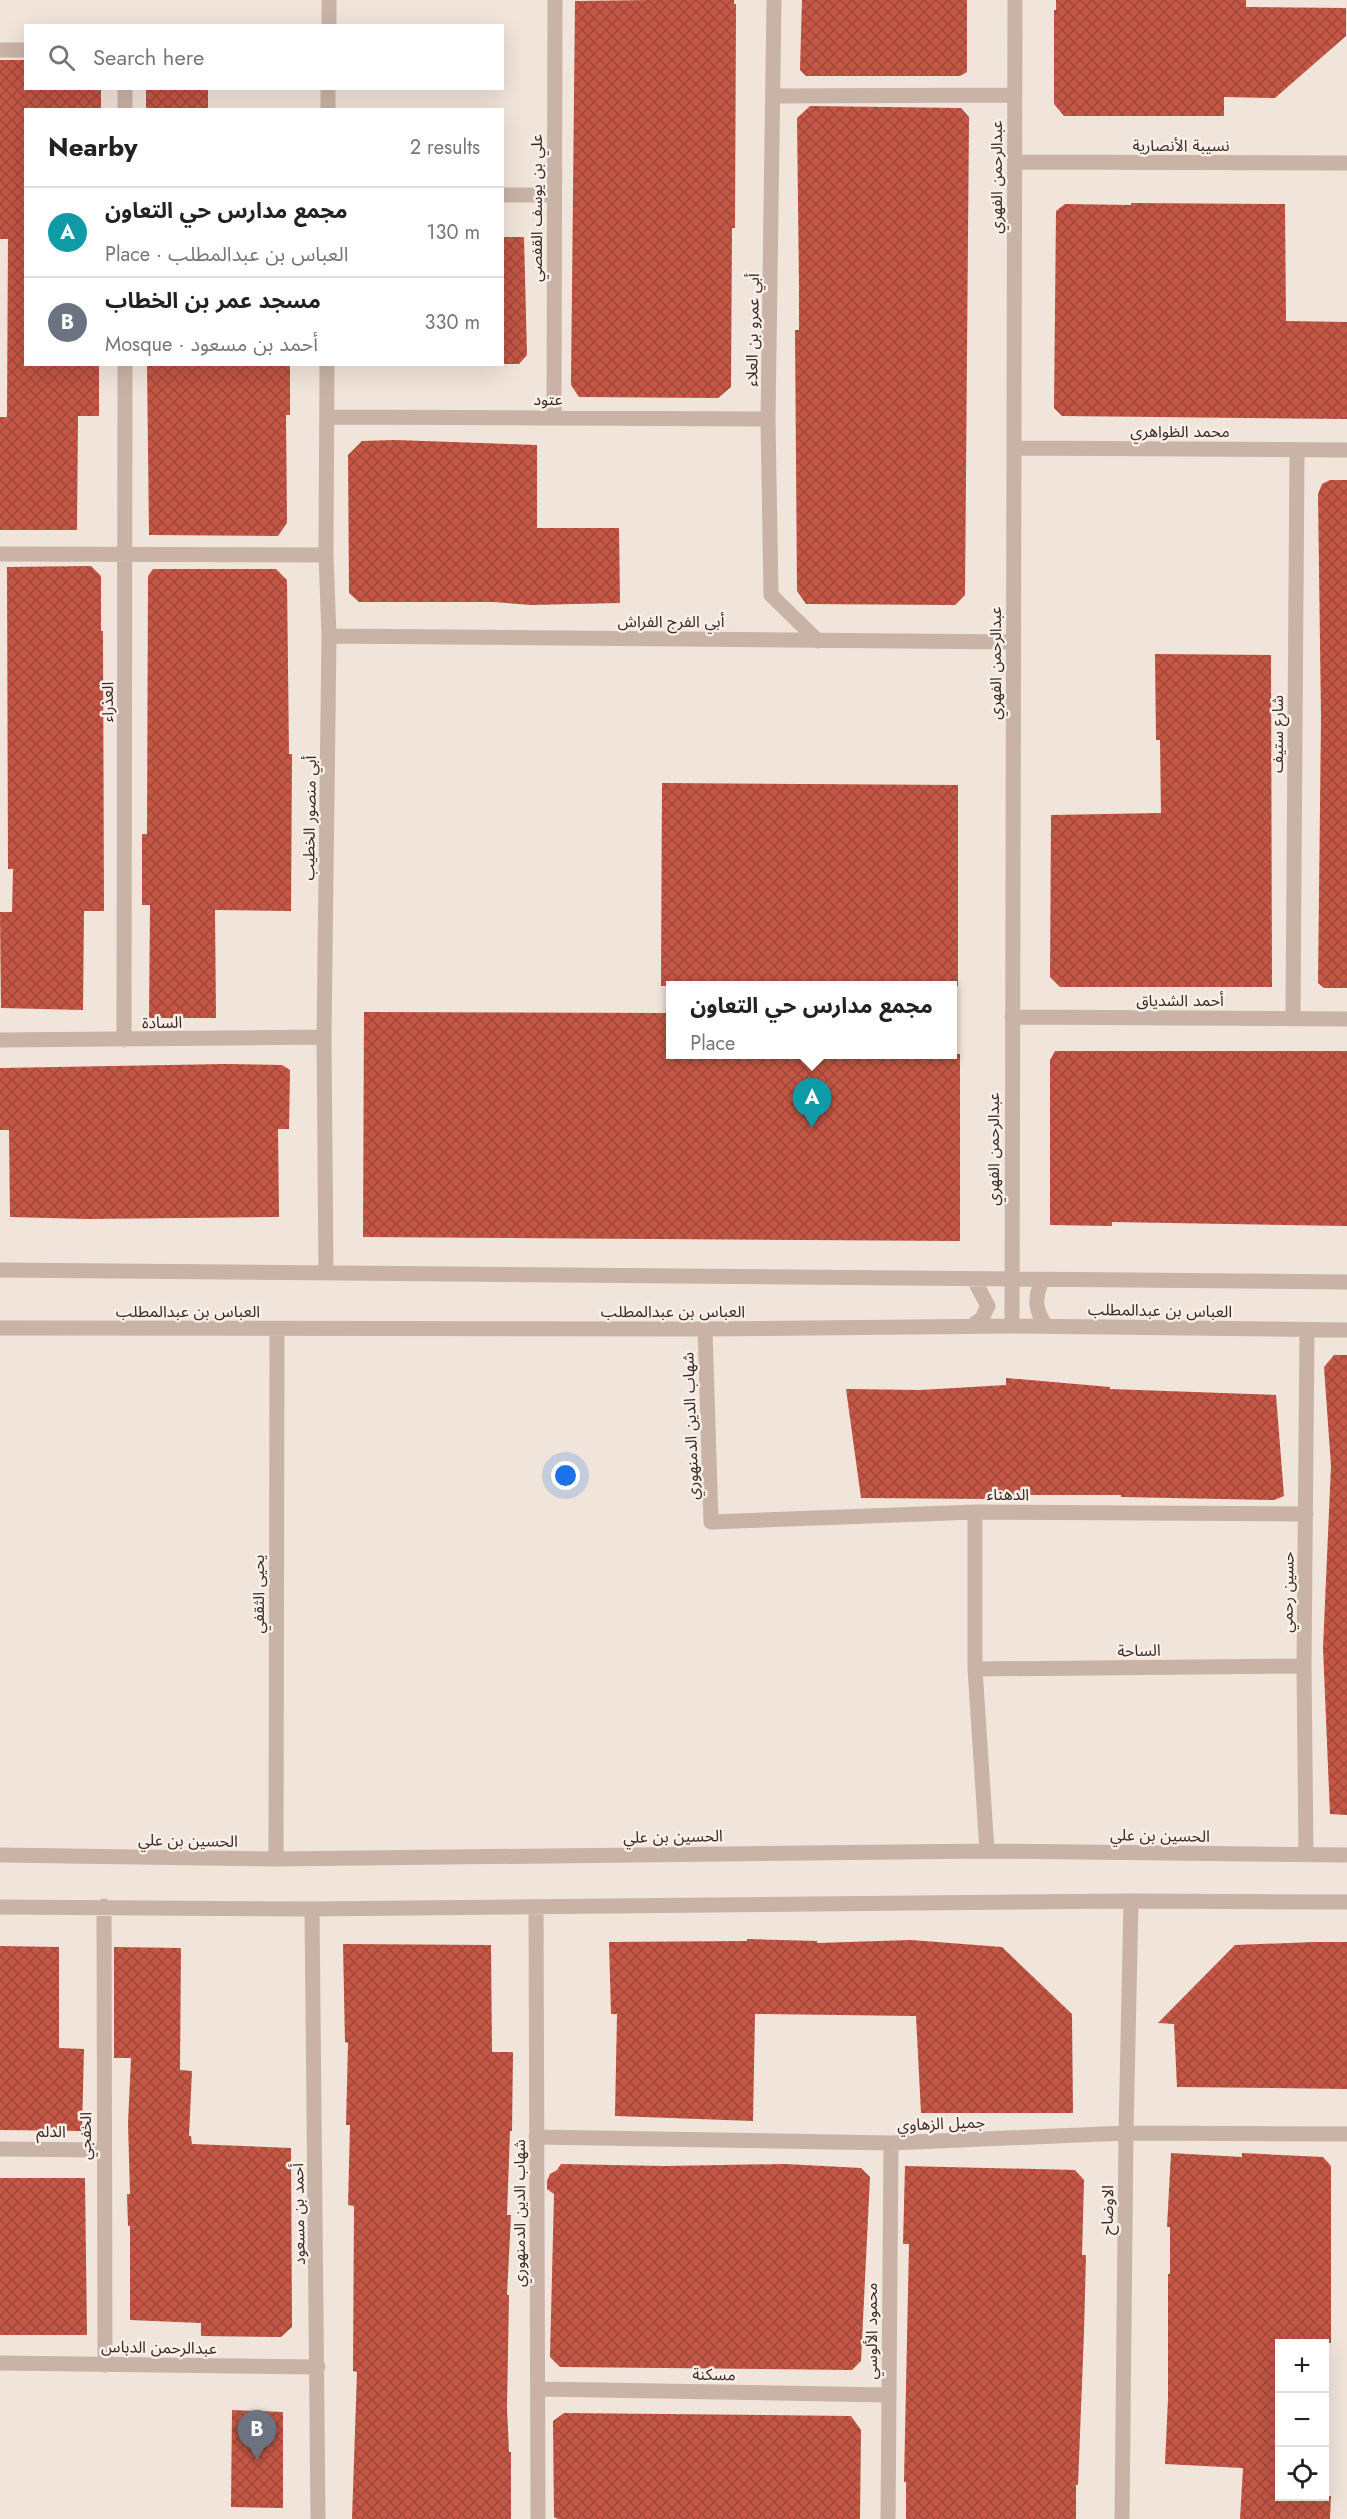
<!DOCTYPE html>
<meta charset="utf-8">
<style>
:root{--surface:#fff;--page:#f2f2f2;--text:#222;--muted:#767676;--line:#e0e0e0;--accent:#d93025}
body{margin:0;font-family:Jost,"Noto Sans Arabic",sans-serif;background:var(--page);color:var(--text)}
.controls{position:absolute;right:18px;bottom:18px;display:grid;overflow:hidden;border-radius:0px;box-shadow:0 6px 24px #0002}
.controls button{width:54px;height:54px;display:grid;place-items:center;padding:0;border:0;border-bottom:2px solid var(--line);background:var(--surface);color:var(--text);font:30px sans-serif}
.you{position:absolute;left:566px;top:1476px;width:21px;height:21px;margin:-15px;border:4px solid #fff;border-radius:50%;background:#1a73e8;box-shadow:0 0 0 9px #1a73e833}
.badge{display:grid;place-items:center;width:39px;height:39px;border-radius:50%;background:var(--accent);color:#fff;font-size:20px;font-weight:700}
.pin{position:absolute;translate:-50% -50px;filter:drop-shadow(0 2px 3px #0008)}
.pin::after{content:'';position:absolute;top:32px;width:21px;height:18px;background:inherit;clip-path:polygon(0 0,100% 0,50% 100%)}
.popup{position:absolute;left:666px;top:981px;width:291px;height:78px;box-sizing:border-box;display:grid;place-content:center;border-radius:0px;background:var(--surface);filter:drop-shadow(0 2px 4px #0005);font-size:20px;white-space:nowrap;color:var(--muted)}
.popup b{font-size:22px;color:var(--text)}
.popup::after{content:'';position:absolute;left:50%;top:100%;margin-left:-12px;border:12px solid transparent;border-top-color:var(--surface)}
.list{margin:0;padding:0;list-style:none}
h2{display:flex;justify-content:space-between;align-items:center;height:78px;margin:0;padding:0 24px;font-size:26px}
h2 small{font-size:20px;font-weight:400;color:var(--muted)}
.list li{display:grid;grid-template-columns:39px 1fr auto;gap:18px;align-items:center;box-sizing:border-box;height:90px;padding:0 24px;border-top:2px solid var(--line)}
.list b{display:block;font-size:22px;white-space:nowrap}
.list p{margin:0;font-size:20px;white-space:nowrap;color:var(--muted)}
.list em{font-size:20px;font-style:normal;color:var(--muted)}
.icon{flex:none;width:33px;height:33px;fill:none;stroke:currentColor;stroke-width:2;stroke-linecap:round;stroke-linejoin:round}
.map{position:relative;flex:none;width:1347px;height:2519px;overflow:hidden}
.search{position:absolute;background:var(--surface);box-shadow:0 6px 24px #0002;left:24px;top:24px;width:480px;height:66px;display:flex;align-items:center;gap:15px;box-sizing:border-box;padding:0 21px;border-radius:0px;color:var(--muted);font-size:22px}
.panel{position:absolute;background:var(--surface);box-shadow:0 6px 24px #0002;left:24px;top:108px;width:480px;height:258px;border-radius:0px}
.map>svg:first-child{display:block}
</style>
<div class="map">
<svg width="1347" height="2519" viewBox="0 0 1347 2519">
<defs>
<pattern id="building-cross-hatch" width="8" height="8" patternUnits="userSpaceOnUse" patternTransform="scale(1.5)"><rect width="8" height="8" fill="#c45745"/><path d="M0 0l8 8M0 8l8-8" fill="none" stroke="#a0483a"/></pattern>
</defs>
<rect width="100%" height="100%" fill="#f1e4da"/>
<!-- building -->
<path fill="url(#building-cross-hatch)" d="M652 0H734V4H736L735 228H732L731 387 718 398 579 397 571 385 575 1Z
M802 0H967V72L960 76H806L800 70Z
M1056 0H1246V7L1346 8V36L1275 98 1224 97V116H1064L1054 104V10H1056Z
M0 60H26V88H101V110H26V364H99V416H78L77 530H0V417H7L8 239H0Z
M146 88H208V110H146Z
M810 106 961 108 969 117 965 595 955 605 806 604 797 591 795 330H799V287L797 118Z
M1131 203 1285 204 1286 321 1347 322V419L1062 416 1054 408 1056 211 1065 204 1131 205Z
M502 237H524L527 355 519 364H502Z
M147 364H290V415H286L287 523 278 536 149 535Z
M395 440 537 445V528H619L620 603 531 605 494 602H359L349 593 348 455 362 441Z
M1330 480H1347V988H1324L1318 983 1321 718 1318 494 1322 484Z
M91 566 101 576V631H103L104 911H84L83 1010 1 1008 0 912H12L13 869H8L7 567Z
M153 569H276L287 580 289 754H292L291 911 215 910 216 1018H149L150 905H142V834H147L148 576Z
M1155 654 1271 655 1272 987H1060L1050 977 1051 815 1161 813 1160 740H1156Z
M662 783 958 785V986H661Z
M364 1012 671 1013V1054H960V1241L363 1237Z
M1055 1051H1347V1226L1112 1222V1226L1050 1225V1060Z
M226 1064 282 1065 290 1070 289 1129H278L279 1217 88 1219 10 1217 9 1130H0V1068Z
M1334 1355H1347V1815L1330 1814 1323 1648 1331 1466 1324 1367Z
M1006 1378 1110 1387V1389L1276 1395 1284 1496 1274 1500 1121 1497V1495H992V1499L861 1498 846 1389 920 1390 1006 1385Z
M747 1939 817 1941V1943L911 1940 1002 1947 1072 2014 1073 2113H921L916 2016 755 2014 753 2121 615 2116 617 2014H611L609 1942 747 1941Z
M1314 1942H1347V2089L1177 2087 1174 2024 1158 2023 1235 1945Z
M343 1944 491 1945 492 2052H513L512 2131H510L507 2215H511L507 2295H509L507 2407 509 2452H511V2519H352L357 2372 353 2371 354 2206 348 2205 350 2125H346L348 2043 345 2042Z
M0 1946 59 1947V2048L84 2049 82 2131 0 2130Z
M114 1947 181 1948 180 2070 192 2071 189 2136H191L192 2144 291 2148 292 2327 281 2337 201 2336V2323L130 2320V2226H128L127 2194H130L128 2123 131 2058H114Z
M1171 2153 1242 2157V2153L1323 2157 1331 2166V2343H1280V2496H1331L1330 2519H1240L1243 2468 1165 2464 1168 2399V2274H1170V2227H1167Z
M561 2164 664 2166 785 2164 861 2168 870 2177 861 2361 852 2370 560 2367 550 2357 554 2194 547 2189V2181L550 2174 557 2170Z
M905 2166 1075 2170 1084 2180 1082 2255H1086L1084 2332 1078 2485H1076V2519H906V2482H904L909 2244H903Z
M0 2178H85L87 2335H0Z
M232 2410 283 2412V2508L231 2507Z
M564 2413 851 2416 861 2430 860 2519H558L554 2517 553 2421Z"/>
<g fill="none" stroke-linecap="round" stroke-linejoin="round">
<!-- minor -->
<path stroke="#c9b3a6" stroke-width="15" d="M774 0 768 419 771 595 818 641
M329 26V0
M0 50H26
M125 88V110
M774 96 1015 95
M328 110V88
M1015 162 1347 163
M502 195H554
M327 417 768 419
M554 417 555 0
M1014 448 1347 450
M0 554 326 555
M329 636 1013 642
M1012 1017 1347 1019
M1293 1019 1297 450
M0 1040 324 1037
M124 1040 125 364
M0 1270 1347 1282
M326 1273 324 1037 329 636 326 555 327 364
M1042 1281C1034 1299 1035 1310 1046 1326
M972 1326 982 1318 988 1306 974 1280
M1012 1326 1015 0
M0 1328 705 1329 1012 1326 1347 1330
M705 1329 711 1522 975 1512 1306 1514
M975 1512V1669L987 1851
M975 1669 1304 1666
M0 1855 276 1859 987 1851 1347 1855
M1306 1855 1304 1666 1307 1330
M276 1859 277 1329
M104 1906 105 2365
M0 1907 312 1909 1131 1901 1347 1902
M536 1907 538 2519
M312 1909 318 2519
M536 2137 891 2143 1126 2133 1347 2134
M0 2149 103 2150
M0 2363 318 2367
M538 2389 889 2395
M888 2519 891 2143
M1122 2519 1126 2133 1131 1901"/>
</g>
<g text-anchor="middle" stroke-width="5" stroke-linejoin="round" paint-order="stroke">
<!-- street labels -->
<g font-size="16" fill="#352a27" stroke="#f9efe6">
<text x="1181" y="151">نسيبة الأنصارية</text>
<text transform="translate(996 177) rotate(-90)" y="6">عبدالرحمن الفهري</text>
<text transform="translate(536 208) rotate(-90)" y="6">علي بن يوسف القفصي</text>
<text transform="translate(752 330) rotate(-89)" y="6">أبي عمرو بن العلاء</text>
<text x="548" y="405">عتود</text>
<text x="1180" y="437">محمد الظواهري</text>
<text x="671" y="627">أبي الفرج الفراش</text>
<text transform="translate(995 663) rotate(-90)" y="6">عبدالرحمن الفهري</text>
<text transform="translate(107 702) rotate(-90)" y="6">العذراء</text>
<text transform="translate(1277 734) rotate(-90)" y="6">شارع ستيف</text>
<text transform="translate(309 818) rotate(-89)" y="6">أبي منصور الخطيب</text>
<text x="1180" y="1006">أحمد الشدياق</text>
<text transform="translate(162 1022) rotate(-1)" y="6">السادة</text>
<text transform="translate(993 1149) rotate(-90)" y="6">عبدالرحمن الفهري</text>
<text transform="translate(1160 1310) rotate(1)" y="6">العباس بن عبدالمطلب</text>
<text x="188" y="1317">العباس بن عبدالمطلب</text>
<text x="673" y="1317">العباس بن عبدالمطلب</text>
<text transform="translate(690 1426) rotate(-92)" y="6">شهاب الدين الدمنهوري</text>
<text x="1008" y="1500">الدهناء</text>
<text transform="translate(1287 1592) rotate(-89)" y="6">حسين رحمي</text>
<text transform="translate(258 1594) rotate(-90)" y="6">يحيى الثقفي</text>
<text transform="translate(1139 1650) rotate(-1)" y="6">الساحة</text>
<text transform="translate(1160 1835) rotate(1)" y="6">الحسين بن علي</text>
<text transform="translate(673 1836) rotate(-1)" y="6">الحسين بن علي</text>
<text transform="translate(188 1840) rotate(1)" y="6">الحسين بن علي</text>
<text transform="translate(941 2123) rotate(-2)" y="6">جميل الزهاوي</text>
<text x="51" y="2137">الدلم</text>
<text transform="translate(85 2136) rotate(-90)" y="6">الخفجي</text>
<text transform="translate(1107 2210) rotate(-89)" y="6">الاوضاح</text>
<text transform="translate(519 2213) rotate(-90)" y="6">شهاب الدين الدمنهوري</text>
<text transform="translate(298 2214) rotate(-91)" y="6">أحمد بن مسعود</text>
<text transform="translate(871 2331) rotate(-90)" y="6">محمود الألوسي</text>
<text transform="translate(159 2347) rotate(1)" y="6">عبدالرحمن الدباس</text>
<text transform="translate(714 2374) rotate(1)" y="6">مسكنة</text>
</g>
</g>
</svg>
<div class="controls">
<button>+</button>
<button>−</button>
<button><svg class="icon" aria-label="locate" viewBox="0 0 24 24"><circle cx="12" cy="12" r="6"/><path d="M12 2v4M12 18v4M2 12h4M18 12h4"/></svg></button>
</div>
<div class="you"></div>
<div class="pin badge" style="left:812px;top:1128px;background:#0f9aa8">A</div>
<div class="popup"><b>مجمع مدارس حي التعاون</b>Place</div>
<div class="pin badge" style="left:257px;top:2460px;background:#6b7280">B</div>
<div class="search"><svg class="icon" aria-label="search" viewBox="0 0 24 24"><circle cx="10" cy="10" r="6"/><path d="M15 15l6 6"/></svg>Search here</div>
<section class="panel">
<h2>Nearby<small>2 results</small></h2>
<ul class="list">
<li><span class="badge" style="background:#0f9aa8">A</span><div><b>مجمع مدارس حي التعاون</b><p>Place · العباس بن عبدالمطلب</p></div><em>130 m</em></li>
<li><span class="badge" style="background:#6b7280">B</span><div><b>مسجد عمر بن الخطاب</b><p>Mosque · أحمد بن مسعود</p></div><em>330 m</em></li>
</ul>
</section>
</div>
